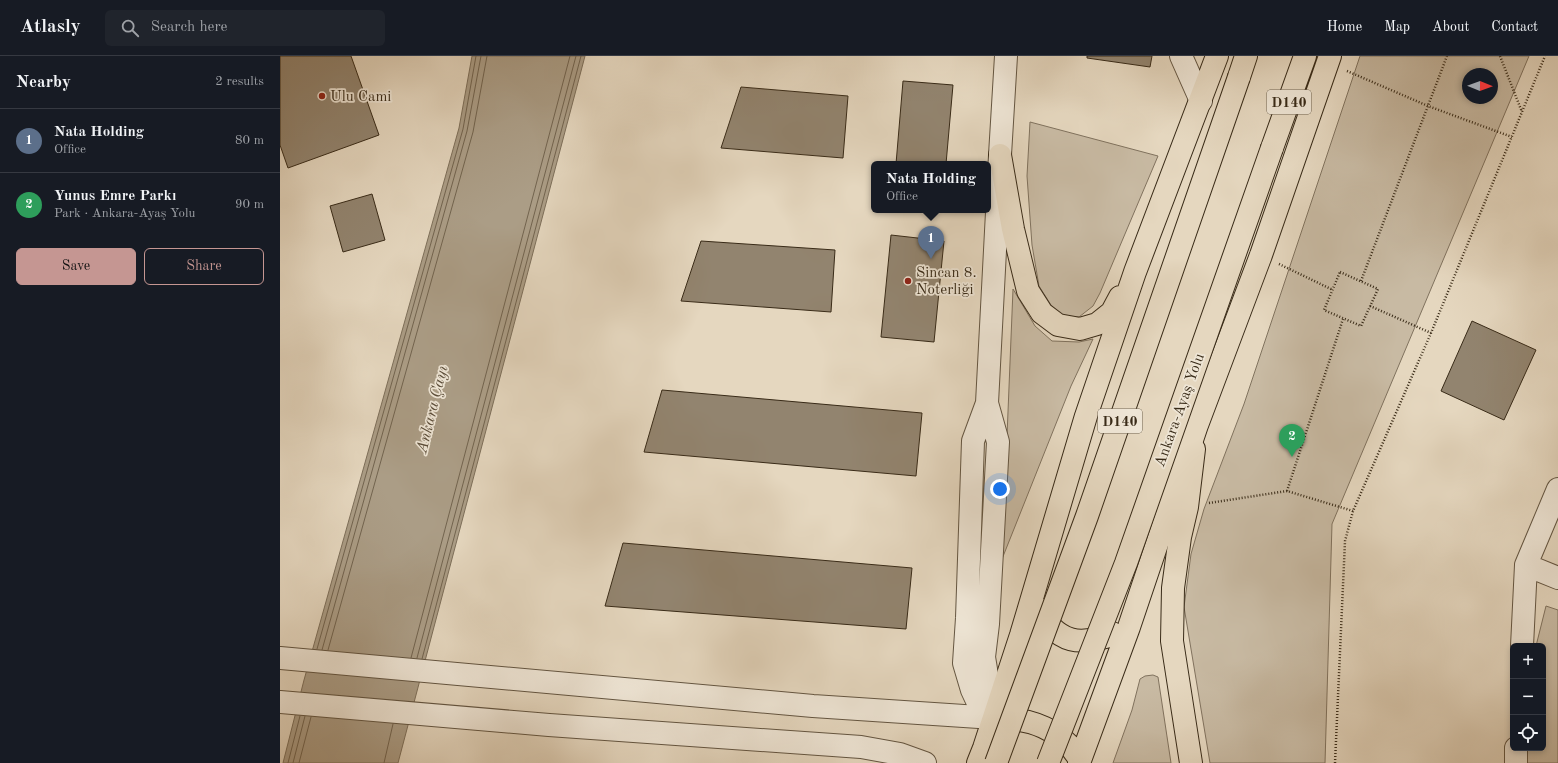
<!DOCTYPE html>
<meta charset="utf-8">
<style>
:root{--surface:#171b24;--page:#20242c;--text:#f1f3f6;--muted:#9ea1a6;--line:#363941;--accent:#c59692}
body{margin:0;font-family:"Old Standard TT",serif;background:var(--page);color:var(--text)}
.controls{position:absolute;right:12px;bottom:12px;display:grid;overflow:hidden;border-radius:6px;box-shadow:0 2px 6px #0003}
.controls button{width:36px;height:36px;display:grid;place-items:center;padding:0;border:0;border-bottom:1px solid var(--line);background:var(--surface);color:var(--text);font:20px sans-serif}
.compass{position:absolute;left:1182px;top:12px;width:36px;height:36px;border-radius:50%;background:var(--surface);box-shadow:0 2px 6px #0003;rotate:91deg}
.you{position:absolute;left:720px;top:433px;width:14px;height:14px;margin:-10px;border:3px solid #fff;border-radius:50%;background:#1a73e8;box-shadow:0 0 0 6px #1a73e833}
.badge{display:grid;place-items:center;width:26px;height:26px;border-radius:50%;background:var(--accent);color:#fff;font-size:13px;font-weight:700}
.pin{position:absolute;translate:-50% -33px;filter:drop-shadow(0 1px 2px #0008)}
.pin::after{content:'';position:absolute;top:21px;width:14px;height:12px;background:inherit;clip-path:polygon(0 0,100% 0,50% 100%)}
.popup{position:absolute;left:591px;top:105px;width:120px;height:52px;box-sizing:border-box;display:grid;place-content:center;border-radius:6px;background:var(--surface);filter:drop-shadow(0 1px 3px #0005);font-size:13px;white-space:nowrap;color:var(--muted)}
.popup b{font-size:15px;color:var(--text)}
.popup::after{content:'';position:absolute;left:50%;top:100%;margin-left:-8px;border:8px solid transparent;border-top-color:var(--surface)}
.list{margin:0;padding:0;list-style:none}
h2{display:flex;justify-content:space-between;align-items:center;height:52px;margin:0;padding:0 16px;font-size:17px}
h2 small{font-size:13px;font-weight:400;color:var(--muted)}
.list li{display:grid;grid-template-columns:26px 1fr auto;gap:12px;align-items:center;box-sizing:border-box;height:64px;padding:0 16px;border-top:1px solid var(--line)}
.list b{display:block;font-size:15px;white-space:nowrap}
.list p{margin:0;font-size:13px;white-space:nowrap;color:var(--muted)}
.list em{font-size:13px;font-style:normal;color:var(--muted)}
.actions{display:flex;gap:8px;padding:12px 16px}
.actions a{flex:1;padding:9px 0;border:1px solid var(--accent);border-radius:6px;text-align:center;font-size:14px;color:var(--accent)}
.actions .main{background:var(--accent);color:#111}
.icon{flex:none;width:22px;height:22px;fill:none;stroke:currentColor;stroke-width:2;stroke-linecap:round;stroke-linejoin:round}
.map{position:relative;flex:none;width:1278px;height:707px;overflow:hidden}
header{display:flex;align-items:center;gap:24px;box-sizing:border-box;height:56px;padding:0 20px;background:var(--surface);border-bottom:1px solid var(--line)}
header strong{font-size:19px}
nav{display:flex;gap:22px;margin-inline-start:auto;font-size:14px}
.search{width:280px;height:36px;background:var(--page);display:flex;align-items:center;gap:10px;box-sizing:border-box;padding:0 14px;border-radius:6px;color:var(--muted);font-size:15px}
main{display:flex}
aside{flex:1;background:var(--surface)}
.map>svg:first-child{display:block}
</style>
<header>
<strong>Atlasly</strong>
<div class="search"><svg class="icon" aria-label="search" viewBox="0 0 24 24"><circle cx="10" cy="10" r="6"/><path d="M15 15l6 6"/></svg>Search here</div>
<nav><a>Home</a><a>Map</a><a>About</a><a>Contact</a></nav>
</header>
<main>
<aside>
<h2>Nearby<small>2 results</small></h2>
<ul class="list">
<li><span class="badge" style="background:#5c6f8a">1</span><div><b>Nata Holding</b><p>Office</p></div><em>80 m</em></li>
<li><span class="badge" style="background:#2e9e5b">2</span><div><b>Yunus Emre Parkı</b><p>Park · Ankara-Ayaş Yolu</p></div><em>90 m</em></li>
</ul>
<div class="actions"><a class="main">Save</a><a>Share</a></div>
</aside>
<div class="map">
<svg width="1278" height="707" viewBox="0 0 1278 707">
<rect width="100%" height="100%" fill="#e5d7bf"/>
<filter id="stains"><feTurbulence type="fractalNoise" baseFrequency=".005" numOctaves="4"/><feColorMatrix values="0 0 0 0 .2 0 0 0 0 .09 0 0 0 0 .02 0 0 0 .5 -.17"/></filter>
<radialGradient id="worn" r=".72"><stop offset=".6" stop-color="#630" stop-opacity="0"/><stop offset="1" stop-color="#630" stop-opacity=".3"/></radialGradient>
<!-- green -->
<path fill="#c8baa3" stroke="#80725e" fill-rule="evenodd" d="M1080 0H1249L1052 468 1045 707H930L904 551 911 498 924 453 964 348ZM1188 18H1212V42H1188Z
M750 66 878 100 820 237 813 250 799 261H784L771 249 759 230 752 189 747 120Z
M733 233 755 270 772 285 799 286 813 283 791 330 722 503Z
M1266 550 1278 554V707H1245L1246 692H1263V590H1256Z
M873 619 878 621 891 707H833L852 654 860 623 865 620Z"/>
<!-- water -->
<path fill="#ab9d86" stroke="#7d6f5a" d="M192 0H305L118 707H3L24 624 179 72Z"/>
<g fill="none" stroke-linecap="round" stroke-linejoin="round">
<!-- shore -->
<path stroke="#72644f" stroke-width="1" d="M37 593 183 73 196 0
M42 594 187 75 201 0
M48 594 193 76 207 0
M131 602 290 0
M137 602 296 0
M142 603 301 0
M8 707 20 660
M13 707 25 660
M19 707 31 661
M104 707 113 668"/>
</g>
<!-- building -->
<path fill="#92846f" stroke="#392b18" d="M0 0H71L99 79 8 112 0 89Z
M807 0H872L870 11 807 2Z
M623 25 673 29 666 108H616Z
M461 31 568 40 563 102 441 92Z
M92 138 105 184 63 196 50 150Z
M611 179 664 185 654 286 601 281Z
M421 185 555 194 551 256 401 245Z
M1192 265 1256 294 1224 364 1161 335Z
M382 334 642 357 636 420 364 396Z
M343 487 632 512 626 573 325 550Z"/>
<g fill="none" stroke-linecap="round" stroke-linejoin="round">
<!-- minor casing -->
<g stroke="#645642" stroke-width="24">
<path id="minor" d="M901 0 921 45
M707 347 693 385 687 562 684 607 692 634 699 649 714 662
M1246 509 1278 522
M1242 590 1246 509 1278 433
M0 602 533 650 714 662
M0 646 269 669 581 691 620 698 645 707
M714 662 704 601 708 568 718 386 707 347 720 99 726 0
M1236 707V692"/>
</g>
<!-- major casing -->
<g stroke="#392b18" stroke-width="24">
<path id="major" d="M911 707 892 585 893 532 900 481 907 451 914 393"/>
</g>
<!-- highway casing -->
<g stroke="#392b18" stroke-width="24">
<path id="highway" d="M959 21 966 0
M992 92 1025 0
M720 99 733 173 748 235 762 257 778 269 800 273 817 268 832 256 840 241
M759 553C761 562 765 565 771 571 784 584 797 587 815 583 822 582 827 582 832 577
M714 662C750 662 781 672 800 704
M698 707 704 692 741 579 806 360 855 216 937 0
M799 707 849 571 917 369 981 199 1050 0"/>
</g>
<!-- path -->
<path stroke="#392b18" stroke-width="2.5" stroke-dasharray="1 2" stroke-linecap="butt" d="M1220 0 1242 56
M1067 15 1148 50 1232 81
M999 208 1053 234
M1060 216 1098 233 1081 270 1044 254Z
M1081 225 1167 0
M1090 250 1151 277
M1007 435 1063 263
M929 447 1007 435 1073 455
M1055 707 1065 485 1073 455 1151 277 1265 0"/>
<!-- minor -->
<use href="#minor" stroke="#eee5d5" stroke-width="22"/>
<!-- major -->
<use href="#major" stroke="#e5d7bf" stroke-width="22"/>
<!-- highway -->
<use href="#highway" stroke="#e5d7bf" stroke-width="22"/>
<!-- highway-bridge casing -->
<g stroke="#392b18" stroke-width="24" stroke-linecap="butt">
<path id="highway-bridge" d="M716 707 807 460 959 21
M768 707 846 507 992 92"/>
</g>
<!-- highway-bridge -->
<use href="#highway-bridge" stroke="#e5d7bf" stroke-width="22"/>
</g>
<!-- markers -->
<g fill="#8f2418" stroke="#eee5d5" stroke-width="1.5">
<circle cx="42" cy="40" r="4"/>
<circle cx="628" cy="225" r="4"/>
</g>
<g text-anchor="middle" stroke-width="3.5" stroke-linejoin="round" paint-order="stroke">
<!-- shield labels -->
<g fill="#eee5d5" stroke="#6f6351" stroke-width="1">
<rect x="987" y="34" width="44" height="24" rx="3"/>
<rect x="818" y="353" width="44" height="24" rx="3"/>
</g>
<g font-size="14" font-weight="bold" fill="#392b18">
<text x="1009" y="51">D140</text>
<text x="840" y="370">D140</text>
</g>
<!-- poi labels -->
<g font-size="15" fill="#392b18" stroke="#eee5d5" text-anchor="start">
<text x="50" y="45">Ulu Cami</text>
<text x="636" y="221">Sincan 8.<tspan x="636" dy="17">Noterliği</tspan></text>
</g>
<!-- street labels -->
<g font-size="15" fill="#392b18" stroke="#eee5d5">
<text transform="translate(899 354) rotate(-70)" y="5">Ankara-Ayaş Yolu</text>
</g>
<!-- water labels -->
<g font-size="16" font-style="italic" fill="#5b4d39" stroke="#eee5d5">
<text transform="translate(151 353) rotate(-76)" y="6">Ankara Çayı</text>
</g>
</g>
<rect width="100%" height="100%" filter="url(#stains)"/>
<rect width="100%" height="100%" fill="url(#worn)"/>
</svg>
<div class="controls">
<button>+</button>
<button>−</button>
<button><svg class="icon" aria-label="locate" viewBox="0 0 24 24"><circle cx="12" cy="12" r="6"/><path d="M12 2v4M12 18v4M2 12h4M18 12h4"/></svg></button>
</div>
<svg class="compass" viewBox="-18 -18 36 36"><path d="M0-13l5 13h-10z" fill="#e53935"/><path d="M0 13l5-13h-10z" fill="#9ea1a6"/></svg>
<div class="you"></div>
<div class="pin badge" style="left:651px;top:203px;background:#5c6f8a">1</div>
<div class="popup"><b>Nata Holding</b>Office</div>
<div class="pin badge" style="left:1012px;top:401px;background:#2e9e5b">2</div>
</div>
</main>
